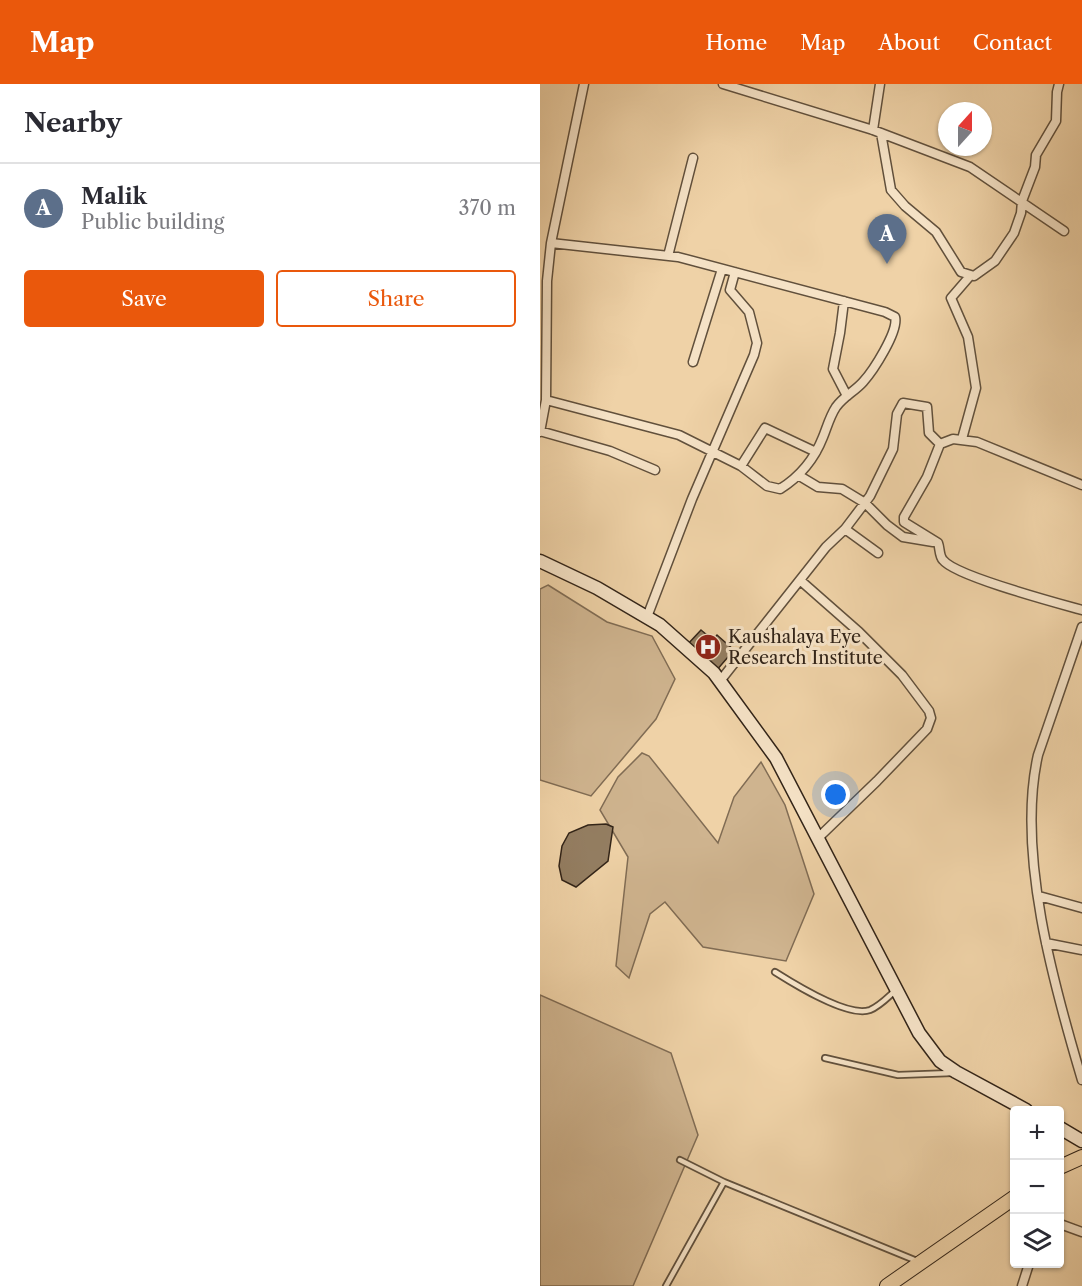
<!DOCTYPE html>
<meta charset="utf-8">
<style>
:root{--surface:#fff;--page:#f7f7f7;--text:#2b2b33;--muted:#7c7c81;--line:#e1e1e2;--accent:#ea580c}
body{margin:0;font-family:"Libre Caslon Text",serif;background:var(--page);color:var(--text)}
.controls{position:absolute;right:18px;bottom:18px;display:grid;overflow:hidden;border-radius:6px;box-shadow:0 2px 4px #0004}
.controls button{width:54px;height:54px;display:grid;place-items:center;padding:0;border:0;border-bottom:2px solid var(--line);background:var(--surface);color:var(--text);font:30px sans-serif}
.compass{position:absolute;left:398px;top:18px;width:54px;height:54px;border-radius:50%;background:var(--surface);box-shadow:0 2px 4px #0004;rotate:21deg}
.you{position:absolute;left:296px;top:711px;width:21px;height:21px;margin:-15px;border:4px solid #fff;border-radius:50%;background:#1a73e8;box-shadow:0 0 0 9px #1a73e833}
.badge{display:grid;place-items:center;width:39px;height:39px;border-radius:50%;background:var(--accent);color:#fff;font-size:20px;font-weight:700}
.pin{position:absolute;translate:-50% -50px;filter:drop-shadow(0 2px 3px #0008)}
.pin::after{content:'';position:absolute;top:32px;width:21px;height:18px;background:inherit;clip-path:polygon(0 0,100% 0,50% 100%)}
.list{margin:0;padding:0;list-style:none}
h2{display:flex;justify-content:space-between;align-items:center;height:78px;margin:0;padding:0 24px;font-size:26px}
h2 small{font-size:20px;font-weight:400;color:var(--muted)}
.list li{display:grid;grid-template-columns:39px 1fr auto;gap:18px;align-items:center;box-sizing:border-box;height:90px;padding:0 24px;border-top:2px solid var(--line)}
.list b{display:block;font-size:22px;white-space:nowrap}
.list p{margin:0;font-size:20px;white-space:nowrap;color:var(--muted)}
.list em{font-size:20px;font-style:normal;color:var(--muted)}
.actions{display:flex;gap:12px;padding:18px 24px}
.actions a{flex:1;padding:14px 0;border:2px solid var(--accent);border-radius:6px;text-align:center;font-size:21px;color:var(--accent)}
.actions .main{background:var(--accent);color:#fff}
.icon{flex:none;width:33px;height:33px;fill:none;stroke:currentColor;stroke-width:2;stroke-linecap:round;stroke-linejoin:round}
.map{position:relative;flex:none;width:542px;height:1202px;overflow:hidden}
header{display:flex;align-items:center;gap:36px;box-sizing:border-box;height:84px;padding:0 30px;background:var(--accent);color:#fff}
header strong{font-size:28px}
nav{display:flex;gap:33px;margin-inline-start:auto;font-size:21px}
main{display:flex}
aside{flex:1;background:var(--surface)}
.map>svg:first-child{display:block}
</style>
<header>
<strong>Map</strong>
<nav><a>Home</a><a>Map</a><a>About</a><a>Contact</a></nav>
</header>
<main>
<aside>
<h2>Nearby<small></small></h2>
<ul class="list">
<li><span class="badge" style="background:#5c6f8a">A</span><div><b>Malik</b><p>Public building</p></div><em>370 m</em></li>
</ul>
<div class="actions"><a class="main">Save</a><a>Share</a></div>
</aside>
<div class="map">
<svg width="542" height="1202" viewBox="0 0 542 1202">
<rect width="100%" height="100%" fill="#efd2a7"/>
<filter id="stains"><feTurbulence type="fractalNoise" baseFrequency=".00333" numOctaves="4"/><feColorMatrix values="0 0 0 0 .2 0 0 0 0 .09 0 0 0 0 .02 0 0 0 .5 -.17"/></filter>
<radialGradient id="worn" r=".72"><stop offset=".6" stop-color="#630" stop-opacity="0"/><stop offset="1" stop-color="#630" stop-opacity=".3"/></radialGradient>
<!-- green -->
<path fill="#cfb48f" stroke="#806c54" stroke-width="1.5" d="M8 501 67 538 112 552 135 595 116 635 51 712 0 696V505Z
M102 669 109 672 178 759 194 713 221 678 245 721 274 810 246 877 163 863 125 818 110 830 89 894 76 882 88 773 60 726 78 693Z
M0 911 131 969 158 1051 93 1202H0Z"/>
<!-- building -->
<path fill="#947e62" stroke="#322418" stroke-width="1.5" d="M161 546 173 556 177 551 194 566 176 587 147 561Z
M66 740 73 743 68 777 36 803 22 796 19 782 22 762 29 749 48 741Z"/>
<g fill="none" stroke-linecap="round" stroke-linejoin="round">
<!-- service casing -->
<g stroke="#61503c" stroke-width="8">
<path id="service" d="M235 888C254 900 308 934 330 926 340 922 348 913 356 906
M285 974 358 991 413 989
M140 1076 184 1098
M126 1202 184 1098 377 1177"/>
</g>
<!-- minor casing -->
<g stroke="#61503c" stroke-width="11">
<path id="minor" d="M183 0 333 46 430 83 524 147
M333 46 340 0
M341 49 351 106 365 122 396 148 421 188 434 192 455 177 474 149 481 129 482 117 495 83 496 71 516 37 517 8 519 0
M128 172 153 74
M304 217 300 249 293 285 307 312
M153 278 182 185
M6 316 139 351 201 382 227 402 240 405C261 392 274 376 283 353 287 343 290 332 296 323 303 313 315 307 323 298 333 287 359 247 355 233L345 228 138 173 11 159
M0 347 70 367 115 386
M0 348 6 316 7 197 11 159 44 0
M422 355 436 304 428 253 411 214 430 192
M201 382 225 344 276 368
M258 391 278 403 302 405 325 419 347 441 363 453 393 458
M542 401 437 358 413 355 400 360 387 393 364 433V438L398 459C400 464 399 472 403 476 415 492 517 519 542 526
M305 445 338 469
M261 497 319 548 362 591 389 627 391 634 387 645 337 697 277 755
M107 533 152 415 214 271 217 259 209 228 190 206 195 188
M542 543 498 671C476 768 514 902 542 996
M180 597 286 463 305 445 330 412 353 365 357 330 363 319 387 323 389 349 400 360
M499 812 542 824
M506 859 542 866
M520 1140 542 1148
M482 1202 489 1180"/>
</g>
<!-- secondary casing -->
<g stroke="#322418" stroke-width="15">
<path id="secondary" d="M0 477 57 504 120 541 174 589 236 674 379 949 400 977 416 988 486 1026
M520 1044 542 1057"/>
</g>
<!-- primary casing -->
<g stroke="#322418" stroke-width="16">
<path id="primary" d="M520 1083 542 1073
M347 1202 475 1113"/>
</g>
<!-- service -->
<use href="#service" stroke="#f5e2c6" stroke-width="4.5"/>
<!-- minor -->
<use href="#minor" stroke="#f5e2c6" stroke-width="8"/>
<!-- secondary -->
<use href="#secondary" stroke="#f5e2c6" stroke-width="12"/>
<!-- primary -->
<use href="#primary" stroke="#efd2a7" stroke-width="14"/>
</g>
<!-- icons -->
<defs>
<g id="hospital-disc" transform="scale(1.35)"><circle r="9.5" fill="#8f2418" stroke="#f5e2c6"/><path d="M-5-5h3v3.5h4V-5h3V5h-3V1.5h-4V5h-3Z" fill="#fff"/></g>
</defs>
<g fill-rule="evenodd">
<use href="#hospital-disc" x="168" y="563"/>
</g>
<g text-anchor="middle" stroke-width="6" stroke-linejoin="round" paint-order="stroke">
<!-- poi labels -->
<g font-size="18" fill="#322418" stroke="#f5e2c6" text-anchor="start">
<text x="188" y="559">Kaushalaya Eye<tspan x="188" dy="21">Research Institute</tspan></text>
</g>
</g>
<rect width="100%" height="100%" filter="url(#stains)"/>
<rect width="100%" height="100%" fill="url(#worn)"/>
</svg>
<div class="controls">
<button>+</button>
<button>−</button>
<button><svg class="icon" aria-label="layers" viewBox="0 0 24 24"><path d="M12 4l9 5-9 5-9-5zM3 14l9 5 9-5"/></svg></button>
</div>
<svg class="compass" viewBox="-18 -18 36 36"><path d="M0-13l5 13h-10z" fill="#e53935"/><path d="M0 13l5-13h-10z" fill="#7c7c81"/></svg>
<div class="you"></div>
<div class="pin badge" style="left:347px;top:180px;background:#5c6f8a">A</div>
</div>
</main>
